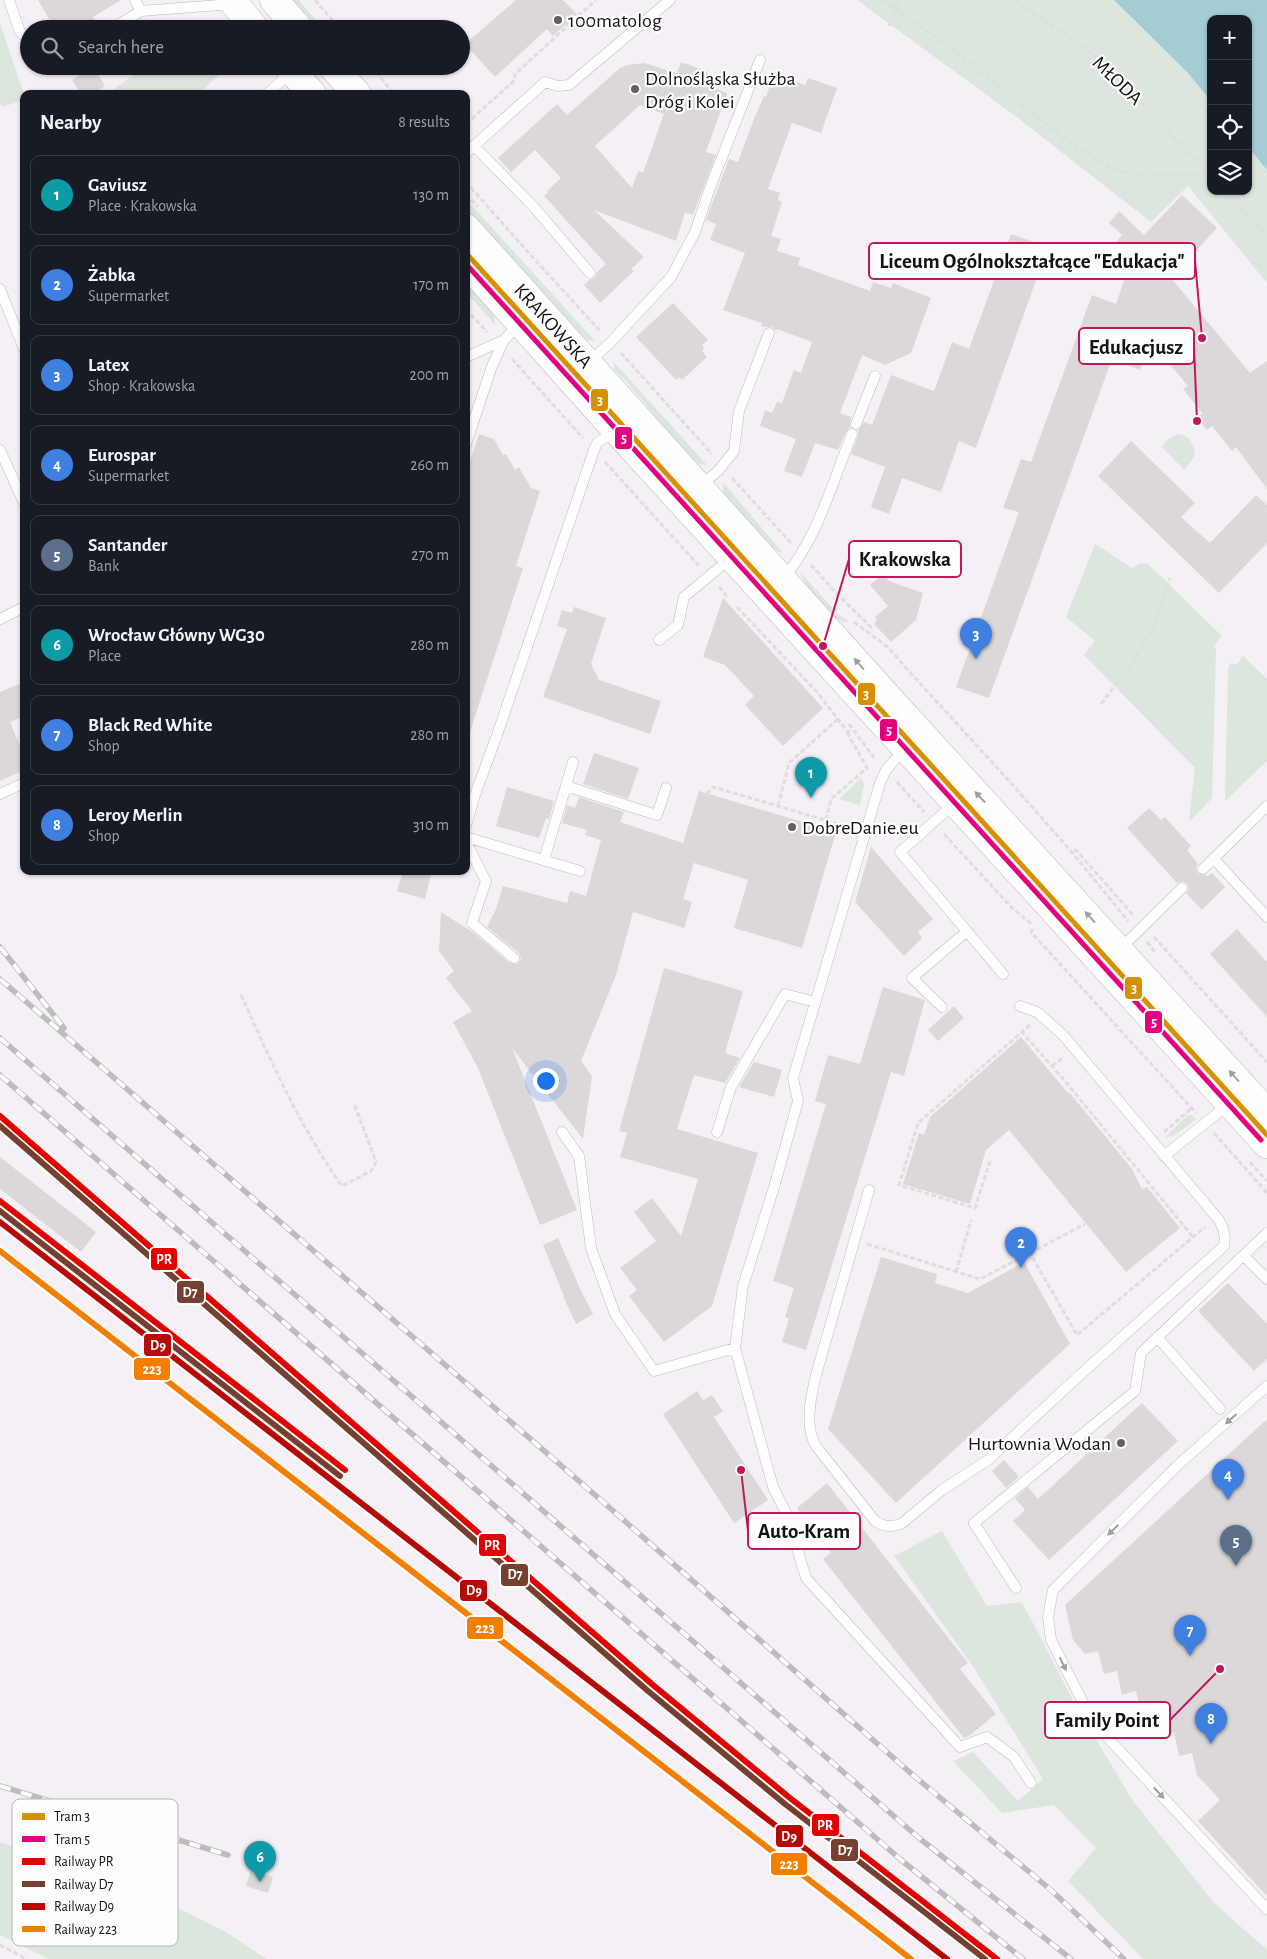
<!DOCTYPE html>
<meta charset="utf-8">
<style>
:root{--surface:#171b24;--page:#242831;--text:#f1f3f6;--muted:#9ea1a6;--line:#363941;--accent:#7c3aed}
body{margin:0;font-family:"Alegreya Sans",sans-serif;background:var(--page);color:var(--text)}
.controls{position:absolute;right:15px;top:15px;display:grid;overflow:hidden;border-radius:10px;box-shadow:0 1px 4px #0004}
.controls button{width:45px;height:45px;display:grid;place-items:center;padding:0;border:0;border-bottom:1px solid var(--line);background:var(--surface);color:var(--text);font:25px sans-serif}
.you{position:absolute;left:545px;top:1080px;width:18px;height:18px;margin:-12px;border:4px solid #fff;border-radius:50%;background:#1a73e8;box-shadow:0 0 0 8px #1a73e833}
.badge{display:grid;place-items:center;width:32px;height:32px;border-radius:50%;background:var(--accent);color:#fff;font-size:16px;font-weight:700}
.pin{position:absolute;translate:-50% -41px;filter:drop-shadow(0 1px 2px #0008)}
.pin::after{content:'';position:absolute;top:26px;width:18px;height:15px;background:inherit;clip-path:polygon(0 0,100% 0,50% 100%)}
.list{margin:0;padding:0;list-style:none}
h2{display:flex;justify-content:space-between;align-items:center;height:65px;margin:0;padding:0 20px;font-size:21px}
h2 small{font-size:16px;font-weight:400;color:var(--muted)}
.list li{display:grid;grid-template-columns:32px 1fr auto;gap:15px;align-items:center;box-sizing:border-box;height:80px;margin:0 10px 10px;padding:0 10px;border:1px solid var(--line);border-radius:10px}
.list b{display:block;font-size:19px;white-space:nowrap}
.list p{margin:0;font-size:16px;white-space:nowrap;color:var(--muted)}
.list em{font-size:16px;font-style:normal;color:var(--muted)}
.icon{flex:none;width:28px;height:28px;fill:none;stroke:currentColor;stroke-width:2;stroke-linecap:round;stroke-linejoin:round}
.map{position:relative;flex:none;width:1267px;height:1959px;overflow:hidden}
.search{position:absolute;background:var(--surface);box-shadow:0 1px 4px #0004;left:20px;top:20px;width:450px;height:55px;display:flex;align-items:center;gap:12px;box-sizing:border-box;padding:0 18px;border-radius:28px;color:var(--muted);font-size:19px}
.panel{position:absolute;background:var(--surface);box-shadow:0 1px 4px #0004;left:20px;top:90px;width:450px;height:785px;border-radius:10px}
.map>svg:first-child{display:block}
</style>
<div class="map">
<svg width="1267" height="1959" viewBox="0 0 1267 1959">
<rect width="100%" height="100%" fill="#f5eff6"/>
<!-- green -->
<path fill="#dbe6dd" d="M292 0H299L323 29H317Z
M857 0H1114L1187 72 1211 101V191H1248V147L1267 170V283L1188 186 1151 222 1014 115Z
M0 23 24 94V100L2 107 0 102Z
M146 66H229L198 94H107Z
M466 199 595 341 584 339 466 209Z
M466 282 494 314 495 325 466 292Z
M613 361 707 465 699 464 692 460 626 381 615 371Z
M1177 434C1190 435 1194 444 1195 456L1184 470 1162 447 1168 439Z
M723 482 783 553 773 549 725 496 723 490Z
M1095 544 1132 568 1141 563 1148 564 1222 636 1214 646 1216 649 1212 798 1191 820 1189 819 1195 768 1084 655 1095 641 1066 617Z
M801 573 838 614 849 622C844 622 841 621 838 619 828 612 801 584 801 573Z
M1243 656 1267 679V761L1225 801 1228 671 1230 663 1236 665Z
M861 778 864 784 860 805 839 799Z
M1188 1115H1192L1196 1120 1173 1136 1165 1137Z
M942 1531 987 1606 1022 1602 1075 1704 1133 1801 1214 1903 1267 1950V1959H1143L1068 1881 1096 1848 1054 1805 1002 1813 953 1761 973 1752 1018 1801 1043 1779 972 1665 894 1556Z
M0 1842 132 1892 157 1898 226 1932 266 1959H49L0 1935Z"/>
<!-- water -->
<path fill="#a5cbd5" d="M1114 0H1267V170L1248 147V19H1211V101L1187 72Z"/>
<!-- building -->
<path fill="#dcd8d9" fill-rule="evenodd" d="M38 0H121L93 17 95 20 79 29H55Z
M516 0H563L577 14 553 36 547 29 495 77 465 44Z
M681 62 708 72 707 74 717 77 714 88 727 93 706 152 716 155 693 215 685 212 676 241 594 210 644 257 631 269 634 271 600 303 584 285 589 280 595 278 597 272 606 264 544 196 548 193 547 191 561 178 535 150 511 172 498 158 557 104 567 115 620 68 628 65 644 63 677 73ZM640 105 664 114 643 173 638 171 632 188 595 146Z
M93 66 105 86 93 94H81L72 80Z
M774 74 805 85 808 78 837 88 821 133 792 123 768 189 780 193 778 200 782 202 771 236 781 239 777 251 800 258 798 265 870 291 873 282 891 288 893 283 931 298 911 353 885 365 862 355 840 413 851 417 850 427 846 432 838 450 815 443 802 477 784 471 796 439 760 426 765 410 772 413 777 402 782 403 794 370 801 373 812 342 777 329 776 331 772 327H765L761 326 762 323 723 310 745 253 710 240 716 224 706 220 729 159 738 162 754 119 764 96 766 97Z
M1182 195 1217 228 1171 278 1250 373 1267 361V489L1236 447 1232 451 1212 426 1207 430 1197 418 1202 413 1183 389 1188 386 1150 340 1140 370 1112 359 989 698 956 687 1019 512 1003 508 1021 459 1031 462 1092 295 1116 304 1130 264 1112 247 1122 235 1109 223 1119 211 1144 235Z
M1011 234 1048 247 976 448 959 441 941 492 902 478 889 514 871 507 885 467 851 454 858 436V431L864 422 872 425 891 375 934 391 952 342 969 349Z
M673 303 708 340 702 345 704 348 702 351 707 357 682 380 679 377 676 380 636 337Z
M479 434 494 439 503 455 506 454 515 470 519 467 531 488 540 491 516 566 523 568 470 732 466 731V474Z
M1131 441 1195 503 1181 517 1210 543 1256 495 1267 505V543L1219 593 1098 476Z
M883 574 889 581 923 593 916 620 891 642 874 624 877 620 875 617 888 606 870 585Z
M723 598 823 708 783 746 745 705 754 696 725 665 703 657Z
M574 607 606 618 591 664 599 680 661 701 650 734 543 697 567 629 557 626 562 610 572 613Z
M24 682V716L10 722 24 755V770L0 781V692Z
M594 753 639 768 628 799 583 784Z
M507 787 554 801 549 819 546 818 539 838 496 826Z
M699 791 836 832 802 948 734 928 748 880 694 863 683 899 692 902 684 928 633 912 616 975 581 1061 592 1076 583 1139 512 1048 577 1210 540 1225 478 1068 453 1022 472 1011 446 978 454 971 439 951 441 912 474 933 510 963 517 964 521 959 519 953 487 927 496 909 503 886 567 903 570 891 586 896 601 840 585 835 587 830 562 823 567 805 575 808 579 797 624 812 620 822 683 843Z
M1149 808 1161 820 1165 817 1191 846 1187 850 1198 864 1196 868 1198 873 1208 876 1212 873 1225 887 1202 910 1186 893 1189 889 1187 884 1183 881 1177 883 1127 828Z
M871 847 933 919 918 932 922 938 904 956 855 902Z
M403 871H432L425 899 397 891Z
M1237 929 1267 962V1017L1210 954Z
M664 968 743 991 725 1053 740 1058 725 1083 694 1075 677 1129 758 1153 712 1306 664 1342 629 1296 637 1290 620 1268 656 1241 634 1212 652 1198 681 1236 698 1179 620 1157 627 1133 619 1131Z
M883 987 925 1000 904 1076 891 1072 806 1350 782 1342 789 1319 785 1317 794 1288 773 1281 826 1104 815 1101 828 1055 860 1064Z
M954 1006 964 1018 938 1041 928 1030Z
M1021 1037 1068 1093 1069 1092 1132 1169 1142 1189 1147 1187 1180 1228 1126 1272 1009 1130 986 1150 970 1204 903 1184 919 1133 924 1135 930 1117Z
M754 1062 782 1070 774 1097 739 1087Z
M0 1157 96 1232 81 1252 0 1189Z
M558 1238 580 1289 593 1314 576 1324 563 1296H564L543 1245Z
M881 1257 937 1274 935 1283 968 1293 1024 1262 1070 1344 896 1503 828 1429Z
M1228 1283 1267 1324V1359L1254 1371 1198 1311Z
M697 1391 703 1400 712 1395 723 1411 714 1417 768 1500 734 1523 663 1414Z
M1142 1403 1178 1441 1049 1560 1013 1521 1025 1510 1015 1498 1028 1487 1038 1499Z
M1267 1419V1896L1198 1821 1220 1800 1197 1775 1192 1753 1179 1756 1174 1732 1160 1735 1155 1712 1141 1715 1136 1691 1122 1695 1117 1671 1104 1674 1098 1651 1085 1654 1073 1640 1065 1605Z
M1004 1460 1019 1477 1006 1488 992 1471Z
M827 1483 968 1663 960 1669 996 1714 969 1736 964 1738 823 1559 831 1553 806 1523 797 1508Z
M251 1870 273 1877 268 1893 246 1886Z"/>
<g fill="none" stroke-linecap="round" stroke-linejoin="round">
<!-- lane casing -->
<g stroke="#bebabf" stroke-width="11">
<path id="lane" d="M9 0 20 32 29 40
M135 0 141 11 232 4
M111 29 141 11
M267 94 291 72
M474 146 534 207 590 273
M466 153 545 82 558 86 569 85 670 0
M0 289 24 349
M466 357 504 340
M589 362 611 342 671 277 695 232 710 188 760 60
M856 424 875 376
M466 444 492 366 504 340 520 323
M0 450 24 503
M700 486 718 471 734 451 739 411 769 333
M783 579C818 538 832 483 852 434
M0 619 24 607
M659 640 678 625 684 597 731 558
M904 749 886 770 880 783 793 1078 798 1101 775 1184 743 1286 735 1348 773 1487 787 1515 806 1578 960 1747 987 1737 1014 1757 1031 1783
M566 786 657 815 666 788
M0 794 24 783
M955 803 900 852 1003 974
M466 825 475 795 497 735 594 450 597 443 615 431
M466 837 580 871
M466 842 486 881 472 923 514 958
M1214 859 1267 917
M544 860 573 762
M1203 869 1267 806
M1120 949 1182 888
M942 1007 912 978 966 932
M562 1132 579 1156 591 1248 615 1314 654 1371 735 1348
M717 1132 731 1087 785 994 815 1002
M1164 1156 1229 1104
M869 1190 816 1375C811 1396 804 1426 816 1446L875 1521C884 1527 891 1527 901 1524L942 1490 988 1460 1092 1364 1224 1246C1226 1236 1224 1230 1219 1220L1063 1035 1037 1012 1020 1006
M1244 1256 1267 1279
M1157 1337 1220 1409
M1267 1386 1178 1465 1053 1590 1048 1617 1051 1640 1093 1722 1267 1909
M1016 1588 974 1523 1135 1391 1141 1353 1267 1233"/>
</g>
<!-- secondary casing -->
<g stroke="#bebabf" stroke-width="29">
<g id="secondary">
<path d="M232 0 255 29"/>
<path d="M274 0 299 29"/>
<path d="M288 66 312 94"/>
<path d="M332 66 357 94"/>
<path id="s1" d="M466 228 884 693 1267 1113"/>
<path d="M466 262 616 430 1267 1144"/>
</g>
</g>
<!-- path -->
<path stroke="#dfdde0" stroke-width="3" stroke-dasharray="5 2.5" stroke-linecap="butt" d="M315 0 340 29
M883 0 952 49 1072 145 1114 170 1146 176 1210 175
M1013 0 1086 49 1111 71 1210 175
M560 17 568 25
M322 21 328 29
M889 26 897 0
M259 66V69L263 72
M371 66 394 94
M466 124 515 80V74L596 0
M466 182 526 250 601 332
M1226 191 1267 236
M466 194 478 207
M466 309 487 332
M621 353 712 454
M512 359 583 438
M605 462 700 567
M732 478 792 544
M811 565 838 595 872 628V631
M719 587 728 598
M737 607 817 692 847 731 850 732
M854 622 888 647 907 669 1020 793 1075 856 1128 921
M1101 704 1133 661 1153 628 1170 578
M849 724 875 759
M897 782 924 812
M707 794 713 787 852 828
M778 806 789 763 838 719
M826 820 831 799 867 768 847 732
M944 834 1013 909 1032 924
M1074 850 1077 851 1134 916
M1033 929 1031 932 1196 1113
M1154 937 1267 1062
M1147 942 1156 953
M241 995C271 1061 300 1127 342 1186L371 1171 376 1162 354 1103
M1021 1031 1065 1081 1193 1237
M1052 1066 1064 1057
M1164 1132 1192 1108
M1214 1133 1267 1193
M990 1161 975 1208 899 1185 918 1123 1030 1025
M1250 1162 1267 1181
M867 1244 980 1279 1030 1253 1077 1335 1205 1227
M1030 1253 1085 1224
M956 1272 971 1220
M0 1945 27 1959"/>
<!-- lane -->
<use href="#lane" stroke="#fefdfe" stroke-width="10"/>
<!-- secondary -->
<use href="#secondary" stroke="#fefdfe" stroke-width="28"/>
<!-- rail casing -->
<g stroke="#bdbbbd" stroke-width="5.5">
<path id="rail" d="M0 947 64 1028
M0 979 602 1501 914 1776 1051 1890 1124 1959
M0 1038 919 1838 1071 1959
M0 1075 900 1859 1023 1959
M0 1786 228 1855"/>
</g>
<!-- rail -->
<use href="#rail" stroke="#fdfdfd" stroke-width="4" stroke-dasharray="11" stroke-linecap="butt"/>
<!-- rail-1 casing -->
<g stroke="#fdfdfd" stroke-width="10">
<path id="rail-1" d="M0 1116 653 1685 790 1798 997 1959
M0 1201 345 1470"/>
</g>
<!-- rail-2 casing -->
<g stroke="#fdfdfd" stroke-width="10">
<path id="rail-2" d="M0 1126 648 1691 785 1804 985 1959
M0 1211 340 1476"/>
</g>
<!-- rail-3 casing -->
<g stroke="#fdfdfd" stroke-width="10">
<path id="rail-3" d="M0 1222 947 1959"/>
</g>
<!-- rail-4 casing -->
<g stroke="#fdfdfd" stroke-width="10">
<path id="rail-4" d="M0 1251 911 1959"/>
</g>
<!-- rail-1 -->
<use href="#rail-1" stroke="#e50000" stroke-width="6"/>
<!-- rail-2 -->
<use href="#rail-2" stroke="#754030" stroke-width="6"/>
<!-- rail-3 -->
<use href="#rail-3" stroke="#b70a06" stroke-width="6"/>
<!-- rail-4 -->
<use href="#rail-4" stroke="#f37f01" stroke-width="6"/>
<!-- tram-1 casing -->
<g stroke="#fdfdfd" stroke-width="9">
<path id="tram-1" d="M466 253 1267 1135"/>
</g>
<!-- tram-2 casing -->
<g stroke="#fdfdfd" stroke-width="9">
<path id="tram-2" d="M466 264 1261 1140"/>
</g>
<!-- tram-1 -->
<use href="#tram-1" stroke="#d59003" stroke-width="5"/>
<!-- tram-2 -->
<use href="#tram-2" stroke="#e5007d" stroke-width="5"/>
</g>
<!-- one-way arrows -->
<defs><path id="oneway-solid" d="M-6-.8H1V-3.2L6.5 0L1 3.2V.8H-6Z" transform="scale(1.25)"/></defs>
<g fill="#a09ea1">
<use href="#oneway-solid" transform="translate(859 664) rotate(-131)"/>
<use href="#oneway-solid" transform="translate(980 797) rotate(-133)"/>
<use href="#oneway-solid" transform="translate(1090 917) rotate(-132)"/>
<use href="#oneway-solid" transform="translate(1234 1076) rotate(-132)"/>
<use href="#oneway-solid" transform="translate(1231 1419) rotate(138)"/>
<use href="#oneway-solid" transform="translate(1113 1530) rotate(135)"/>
<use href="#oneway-solid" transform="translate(1063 1664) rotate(63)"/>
<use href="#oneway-solid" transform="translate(1159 1793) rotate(47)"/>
</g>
<!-- markers -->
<g fill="#635e64" stroke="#fdfdfd" stroke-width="2">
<circle cx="558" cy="20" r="5"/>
<circle cx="635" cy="89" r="5"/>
<circle cx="792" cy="827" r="5"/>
<circle cx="1121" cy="1443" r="5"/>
</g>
<g text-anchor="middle" stroke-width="4.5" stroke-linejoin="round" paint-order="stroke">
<!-- poi labels -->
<g font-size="20" fill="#141015" stroke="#fdfdfd" text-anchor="start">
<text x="568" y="27">100matolog</text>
<text x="645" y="85">Dolnośląska Służba<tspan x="645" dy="23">Dróg i Kolei</tspan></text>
<text x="802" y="834">DobreDanie.eu</text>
<text x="1111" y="1450" text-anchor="end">Hurtownia Wodan</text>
</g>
<!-- street labels -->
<g font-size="20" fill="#141015" stroke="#fdfdfd">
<text transform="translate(1118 80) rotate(44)" y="7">MŁODA</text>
<text dy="7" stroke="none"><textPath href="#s1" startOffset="131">KRAKOWSKA</textPath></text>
</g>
</g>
<!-- legend -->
<rect x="12" y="1799" width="166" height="147" rx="8" fill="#fdfdfd" stroke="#b7b6b7" stroke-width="1"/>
<rect x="22" y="1813" width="23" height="7" fill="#d59003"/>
<rect x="22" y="1836" width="23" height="6" fill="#e5007d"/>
<rect x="22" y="1858" width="23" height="7" fill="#e50000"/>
<rect x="22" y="1881" width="23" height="6" fill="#754030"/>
<rect x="22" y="1903" width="23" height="7" fill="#b70a06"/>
<rect x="22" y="1926" width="23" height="6" fill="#f37f01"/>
<g font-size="14" fill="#141015">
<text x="54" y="1821">Tram 3</text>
<text x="54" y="1844">Tram 5</text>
<text x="54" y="1866">Railway PR</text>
<text x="54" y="1889">Railway D7</text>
<text x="54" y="1911">Railway D9</text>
<text x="54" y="1934">Railway 223</text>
</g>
<!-- callouts -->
<path fill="none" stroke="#c2185b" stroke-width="2" d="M1202 338L1195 261M1197 421L1194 346M823 646L849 559M741 1470L748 1531M1220 1669L1170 1720"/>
<g fill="#c2185b" stroke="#fdfdfd" stroke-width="2">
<circle cx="1202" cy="338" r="5"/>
<circle cx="1197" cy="421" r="5"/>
<circle cx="823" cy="646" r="5"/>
<circle cx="741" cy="1470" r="5"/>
<circle cx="1220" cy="1669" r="5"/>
</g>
<g fill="#fdfdfd" stroke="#c2185b" stroke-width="2">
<rect x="869" y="243" width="326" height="36" rx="5"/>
<rect x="1079" y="328" width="115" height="36" rx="5"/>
<rect x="849" y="541" width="112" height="36" rx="5"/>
<rect x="748" y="1513" width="112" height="36" rx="5"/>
<rect x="1045" y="1702" width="125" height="36" rx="5"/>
</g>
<g font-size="21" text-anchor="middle" font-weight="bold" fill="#141015">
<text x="1032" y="268">Liceum Ogólnokształcące "Edukacja"</text>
<text x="1136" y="354">Edukacjusz</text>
<text x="905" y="566">Krakowska</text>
<text x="804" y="1538">Auto-Kram</text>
<text x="1107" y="1727">Family Point</text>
</g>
<g stroke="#fdfdfd" stroke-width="2">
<rect x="590" y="388" width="19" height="24" rx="5" fill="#d59003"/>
<rect x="614" y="426" width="19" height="24" rx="5" fill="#e5007d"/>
<rect x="857" y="682" width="19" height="24" rx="5" fill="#d59003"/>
<rect x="879" y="718" width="19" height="24" rx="5" fill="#e5007d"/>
<rect x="1124" y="976" width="19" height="24" rx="5" fill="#d59003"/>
<rect x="1144" y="1010" width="19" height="24" rx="5" fill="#e5007d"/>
<rect x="150" y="1247" width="28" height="24" rx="5" fill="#e50000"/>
<rect x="176" y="1280" width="29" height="24" rx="5" fill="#754030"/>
<rect x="143" y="1333" width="29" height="24" rx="5" fill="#b70a06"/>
<rect x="133" y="1357" width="38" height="24" rx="5" fill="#f37f01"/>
<rect x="478" y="1533" width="29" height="24" rx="5" fill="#e50000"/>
<rect x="500" y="1563" width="29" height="24" rx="5" fill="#754030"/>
<rect x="459" y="1579" width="29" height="23" rx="5" fill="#b70a06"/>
<rect x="466" y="1616" width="38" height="24" rx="5" fill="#f37f01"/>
<rect x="811" y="1813" width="29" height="24" rx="5" fill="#e50000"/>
<rect x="775" y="1824" width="29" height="24" rx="5" fill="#b70a06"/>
<rect x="830" y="1838" width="29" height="24" rx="5" fill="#754030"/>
<rect x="770" y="1852" width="38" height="24" rx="5" fill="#f37f01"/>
</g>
<g font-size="14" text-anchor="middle" font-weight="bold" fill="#fff">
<text x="600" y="405">3</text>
<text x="624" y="443">5</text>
<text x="866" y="699">3</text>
<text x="889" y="735">5</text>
<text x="1134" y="993">3</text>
<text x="1154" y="1027">5</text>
<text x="164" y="1264">PR</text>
<text x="190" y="1297">D7</text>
<text x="158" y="1350">D9</text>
<text x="152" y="1374">223</text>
<text x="492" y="1550">PR</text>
<text x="515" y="1579">D7</text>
<text x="474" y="1595">D9</text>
<text x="485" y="1633">223</text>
<text x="825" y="1830">PR</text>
<text x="789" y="1841">D9</text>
<text x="845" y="1855">D7</text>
<text x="789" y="1869">223</text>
</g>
</svg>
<div class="controls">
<button>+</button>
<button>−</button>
<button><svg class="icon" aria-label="locate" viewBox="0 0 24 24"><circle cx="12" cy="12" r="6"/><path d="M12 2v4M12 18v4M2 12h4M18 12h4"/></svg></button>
<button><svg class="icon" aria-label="layers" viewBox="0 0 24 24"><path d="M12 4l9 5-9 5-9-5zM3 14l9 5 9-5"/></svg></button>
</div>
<div class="you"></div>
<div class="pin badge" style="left:811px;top:798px;background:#0f9aa8">1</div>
<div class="pin badge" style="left:1021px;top:1268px;background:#3f7fe0">2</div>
<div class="pin badge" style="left:976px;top:659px;background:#3f7fe0">3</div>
<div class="pin badge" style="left:1228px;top:1500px;background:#3f7fe0">4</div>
<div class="pin badge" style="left:1236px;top:1566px;background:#5c6f8a">5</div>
<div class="pin badge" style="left:260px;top:1882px;background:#0f9aa8">6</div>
<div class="pin badge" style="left:1190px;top:1656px;background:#3f7fe0">7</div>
<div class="pin badge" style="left:1211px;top:1744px;background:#3f7fe0">8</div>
<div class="search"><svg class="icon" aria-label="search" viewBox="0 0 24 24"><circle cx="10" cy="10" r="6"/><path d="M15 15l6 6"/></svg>Search here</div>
<section class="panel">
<h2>Nearby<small>8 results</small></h2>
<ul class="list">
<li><span class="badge" style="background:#0f9aa8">1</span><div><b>Gaviusz</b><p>Place · Krakowska</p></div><em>130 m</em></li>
<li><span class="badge" style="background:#3f7fe0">2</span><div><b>Żabka</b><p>Supermarket</p></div><em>170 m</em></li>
<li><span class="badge" style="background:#3f7fe0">3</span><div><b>Latex</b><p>Shop · Krakowska</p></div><em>200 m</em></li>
<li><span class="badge" style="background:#3f7fe0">4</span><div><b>Eurospar</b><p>Supermarket</p></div><em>260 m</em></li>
<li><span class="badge" style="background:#5c6f8a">5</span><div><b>Santander</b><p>Bank</p></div><em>270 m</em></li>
<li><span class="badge" style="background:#0f9aa8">6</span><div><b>Wrocław Główny WG30</b><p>Place</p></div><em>280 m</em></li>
<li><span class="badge" style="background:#3f7fe0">7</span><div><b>Black Red White</b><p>Shop</p></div><em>280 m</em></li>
<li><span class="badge" style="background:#3f7fe0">8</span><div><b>Leroy Merlin</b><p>Shop</p></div><em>310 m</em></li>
</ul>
</section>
</div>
